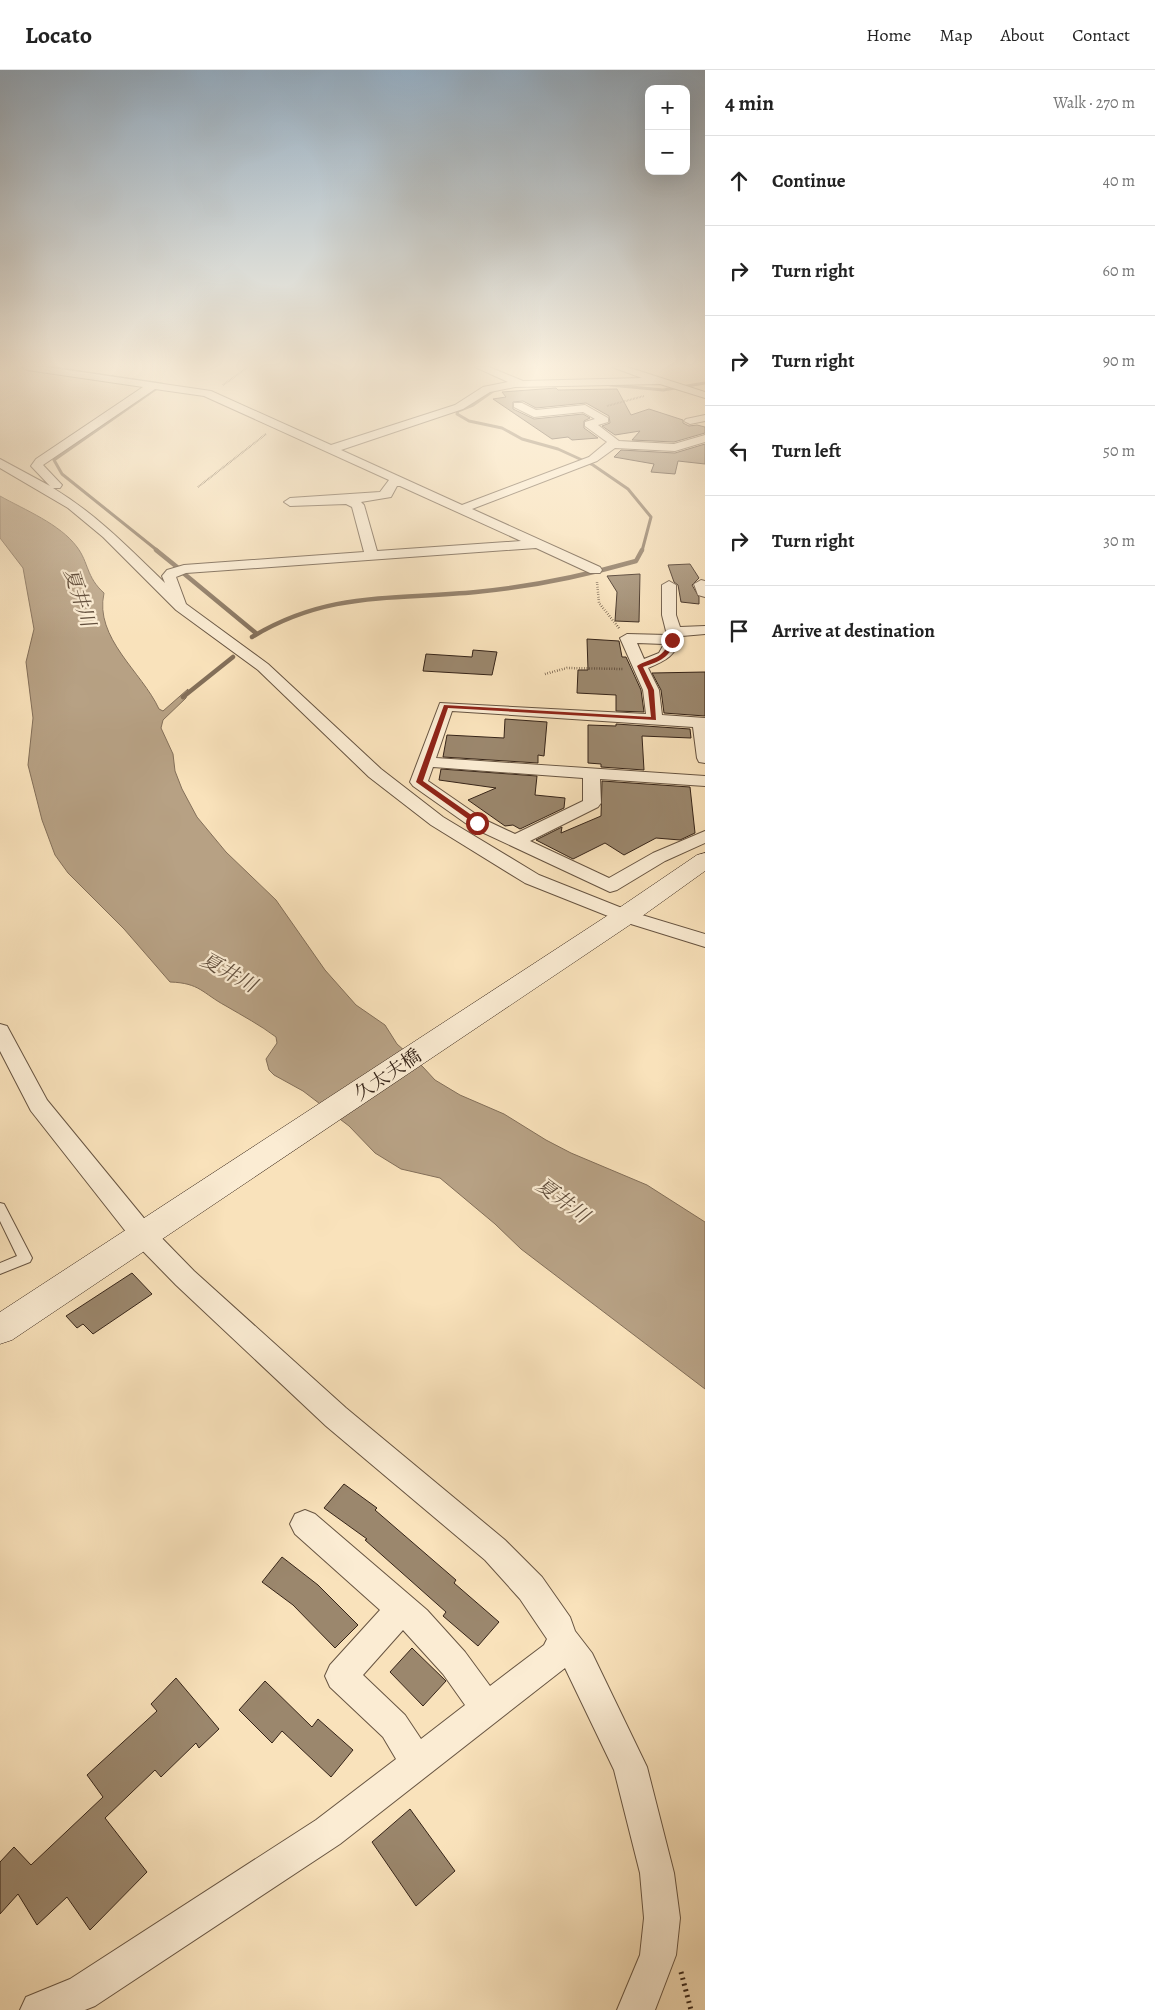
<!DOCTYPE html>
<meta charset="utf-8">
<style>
:root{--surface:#fff;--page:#f2f2f2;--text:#222;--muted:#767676;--line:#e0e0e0}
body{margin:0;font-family:Alegreya,"Noto Serif JP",serif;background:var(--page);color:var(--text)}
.controls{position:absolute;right:15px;top:15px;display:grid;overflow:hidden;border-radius:10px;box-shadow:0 5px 20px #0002}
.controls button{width:45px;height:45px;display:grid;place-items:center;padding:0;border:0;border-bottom:1px solid var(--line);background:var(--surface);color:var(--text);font:25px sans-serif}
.stop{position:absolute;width:15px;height:15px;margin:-11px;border:4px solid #8f2418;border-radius:50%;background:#fff}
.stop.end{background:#8f2418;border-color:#fff;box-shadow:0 1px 5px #0008}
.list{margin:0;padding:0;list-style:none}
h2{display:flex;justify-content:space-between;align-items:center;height:65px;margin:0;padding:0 20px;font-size:21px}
h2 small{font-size:16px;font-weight:400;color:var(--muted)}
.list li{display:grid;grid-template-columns:32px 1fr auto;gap:15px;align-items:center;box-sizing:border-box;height:90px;padding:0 20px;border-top:1px solid var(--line)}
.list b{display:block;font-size:19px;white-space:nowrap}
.list em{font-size:16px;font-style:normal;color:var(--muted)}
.icon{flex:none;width:28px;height:28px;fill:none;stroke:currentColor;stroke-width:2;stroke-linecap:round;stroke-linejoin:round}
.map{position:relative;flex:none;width:705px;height:1940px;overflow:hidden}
header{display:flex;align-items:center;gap:30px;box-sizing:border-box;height:70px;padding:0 25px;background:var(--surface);border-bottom:1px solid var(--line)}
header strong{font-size:24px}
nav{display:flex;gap:28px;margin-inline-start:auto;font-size:18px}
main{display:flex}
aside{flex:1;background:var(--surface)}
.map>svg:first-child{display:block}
</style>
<header>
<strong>Locato</strong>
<nav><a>Home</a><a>Map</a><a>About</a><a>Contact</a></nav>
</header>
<main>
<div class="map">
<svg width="705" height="1940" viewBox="0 0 705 1940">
<rect width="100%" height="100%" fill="#f9e2bb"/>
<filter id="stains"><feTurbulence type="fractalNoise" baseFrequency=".004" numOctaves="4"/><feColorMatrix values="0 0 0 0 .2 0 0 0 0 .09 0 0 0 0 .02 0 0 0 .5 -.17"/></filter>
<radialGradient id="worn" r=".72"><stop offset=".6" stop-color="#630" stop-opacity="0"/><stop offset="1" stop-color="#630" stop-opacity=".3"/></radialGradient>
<!-- water -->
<path fill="#b7a184" stroke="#836f59" d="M0 426C25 440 60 454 77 477 89 493 86 507 104 523 94 568 142 602 159 639L163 641 188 619 186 628 163 650 161 658 173 684 175 701 182 719 197 747 226 782 276 830 325 900 356 935 385 955 397 974 423 997 435 1010 460 1025 504 1044 546 1070 571 1083 647 1115 705 1152V1319L521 1179 495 1154 440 1108 401 1099 375 1083 349 1056 303 1021 274 1005 269 1000 266 989 277 973 276 967C260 955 243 946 226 936 202 923 200 913 170 912L124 859 68 803 55 785 42 750 28 695 33 648 26 592 34 559 23 498 0 468Z"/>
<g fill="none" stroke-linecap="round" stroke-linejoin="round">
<!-- stream-far1 -->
<path stroke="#836f59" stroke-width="3" d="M47 297 162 314
M610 315 663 320 705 313
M157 318 54 390 62 404 158 481
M493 321 473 335 458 341 457 344 469 351 502 358 522 369 558 379 593 395 628 419 651 447 642 481"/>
<!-- stream -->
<path stroke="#836f59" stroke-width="4.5" d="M156 480 177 497
M182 502 257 564
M252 567C328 521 392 530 476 522 530 517 583 506 636 491L642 480
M183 627 233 587"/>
</g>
<!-- building -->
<path fill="#9b876d" stroke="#362418" d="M556 318 558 320 617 319 631 345 649 339 683 350V353L689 356 697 355 705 357V363L674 372 632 370 640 361 615 365 602 356 610 353 609 346 586 333 536 338 523 331 513 332V339L534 349 583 344 590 348 584 351V358L598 368 572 370 568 367 552 369 493 329 506 327 502 322Z
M705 374V394L678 391 675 404 651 402 654 394 614 387 621 380 675 383Z
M690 494 699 508 692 515 699 527V534L681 532 678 515 674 512 668 495Z
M640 504 639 552 615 551 617 522 607 506Z
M587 569 619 571 622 587H626L641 620 644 642 616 641V625L577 623 578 600H588Z
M473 580 497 582 492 605 423 601 426 584 472 587Z
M705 602V646L664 643 661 620 652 603Z
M505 649 547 652 544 686 538 685V693L443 687 447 665 504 668Z
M616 654 690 659 691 668 642 666 644 700 601 697V694L588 693V655L616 656Z
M441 699 537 706 535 725 565 728 564 738 520 759 513 755 505 756 468 730 496 718 439 710Z
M602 711 690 717 695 763 680 770 656 768 624 785 605 773 573 789 536 770 562 757 561 763 601 746Z
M132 1203 152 1224 93 1264 83 1254 77 1258 66 1246Z
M344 1414 377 1438 375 1440 456 1510 454 1513 499 1552 478 1576 443 1546 446 1542 365 1470 367 1469 324 1438Z
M282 1487 318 1515 358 1555 335 1578 293 1535 262 1512Z
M412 1578 446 1611 423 1636 390 1602Z
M176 1608 219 1659 199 1678 196 1673 161 1707 155 1700 105 1748 147 1802 90 1860 67 1827 37 1855 18 1824 0 1844V1792L14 1777 31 1795 103 1727 87 1705 157 1641 151 1634Z
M265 1611 312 1657 318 1649 353 1680 331 1707 282 1661 272 1673 239 1640Z
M410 1739 455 1801 416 1836 372 1772Z"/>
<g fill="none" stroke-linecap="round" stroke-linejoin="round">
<!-- lane casing -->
<g stroke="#675441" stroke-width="2">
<path id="lane" d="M0 1133 4 1134 32 1188 30 1192 0 1204V1193L17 1186 0 1151Z"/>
</g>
<!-- street casing -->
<g stroke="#675441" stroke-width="2">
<path id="street" d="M22 297H47L211 321 331 375 455 335 483 317 508 312 475 297H489L523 311 642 308 612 297H627L705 322V328L660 314 515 317 490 322 463 339 341 380 462 435 589 387 607 372 585 356V352L595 349 583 342 534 347 514 337V333H522L536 340 585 335 608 348V352L598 355 619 371 674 374 705 365V372L675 381 615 378 597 391 472 439 600 497 602 500 600 503H590L536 478 186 503 176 507 186 534 268 594 381 699 443 747 539 805 632 842 705 864V877L618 850 525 813 431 755 369 707 258 600 176 540 103 467 68 438 0 398V389L50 416 31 396 36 389 143 317 27 300ZM155 319 204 326 389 410 380 422 290 428 284 432 290 436 346 434 352 437 364 482 184 495 167 500 162 506 165 513C129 478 96 444 53 418H60L62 415 43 395ZM397 416H400L521 471 377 481 364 435 361 432 391 427Z
M705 345V351L690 354 684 351 686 349Z
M701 510 705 511V527L698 525 694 514Z
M669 511 676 515V545L680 557 705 556V564L682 566C675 586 667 590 648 598L659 620 662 645 705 648V693L699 692 697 688 693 657 452 641 436 688 705 706V716L600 709 601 733 598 737 530 771 609 808 653 783 705 761V773L665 791 617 820 610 822 471 757 413 716 410 712 440 633 646 644 643 620 620 568 627 564 667 565 662 545V515ZM637 573 664 574 659 583 644 589ZM433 697 583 708V731L515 764 483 749 428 711Z
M0 954 7 956 47 1030 152 1158 194 1201 346 1338 505 1470 542 1507 570 1547 575 1561 592 1583 647 1697 674 1803 680 1848 676 1885 655 1940H617L640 1885 644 1848 640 1803 614 1700 565 1598 340 1774 95 1936 85 1940H20L26 1927 70 1909 316 1750 396 1689 383 1667 330 1617 325 1606 330 1595 380 1540 295 1464 290 1454 295 1444 305 1440 315 1444 427 1540 465 1582 490 1616 544 1575 547 1569 520 1529 485 1490 326 1356 176 1215 134 1172 31 1041 0 981ZM403 1560 443 1604 465 1635 421 1669 405 1645 363 1605Z"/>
</g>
<!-- secondary casing -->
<g stroke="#362418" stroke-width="1">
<path id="secondary" d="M705 783V801L634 852 12 1270 0 1274V1242L616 840 697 785Z"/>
</g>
<!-- path-far2 -->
<path stroke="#362418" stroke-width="2" stroke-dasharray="0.5 1" stroke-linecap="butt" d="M223 315 248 297
M607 336 644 326
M198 417 266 364"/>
<!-- path-far1 -->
<path stroke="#362418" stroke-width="2.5" stroke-dasharray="0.5 2" stroke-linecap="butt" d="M597 512 599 533 619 558
M545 604 567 598 623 599"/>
<!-- path -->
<path stroke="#362418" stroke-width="5" stroke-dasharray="2 4" stroke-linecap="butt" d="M681 1902 691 1940"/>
<!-- lane -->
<use href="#lane" fill="#fbecd3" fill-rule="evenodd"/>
<!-- street -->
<use href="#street" fill="#fbecd3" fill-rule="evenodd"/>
<!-- secondary -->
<use href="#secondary" fill="#fbecd3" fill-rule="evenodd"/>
</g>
<!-- sky -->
<linearGradient id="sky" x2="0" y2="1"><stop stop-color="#94acc0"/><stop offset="0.52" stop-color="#fcf2e0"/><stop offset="1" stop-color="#fcf2e0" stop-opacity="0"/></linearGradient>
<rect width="705" height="568" fill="url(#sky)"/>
<!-- route -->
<path fill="#8f2418" d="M672 568 675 570C671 587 659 592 643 597L654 620 656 650 448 638 423 711 480 751V754H475L416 712 444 635 651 647 648 620 637 596C650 588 665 589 669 570Z"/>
<g text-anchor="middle" stroke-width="4.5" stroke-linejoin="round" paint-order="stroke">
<!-- street labels -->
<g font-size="19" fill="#362418" stroke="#fbecd3">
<text transform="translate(387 1004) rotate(-34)" y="7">久太夫橋</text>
</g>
<!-- water labels -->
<g font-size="20" font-style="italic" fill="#63503e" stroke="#fbecd3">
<text transform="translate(80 527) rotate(72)" y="7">夏井川</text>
<text transform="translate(229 902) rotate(29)" y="7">夏井川</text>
<text transform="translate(563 1130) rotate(37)" y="7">夏井川</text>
</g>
</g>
<rect width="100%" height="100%" filter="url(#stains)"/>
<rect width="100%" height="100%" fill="url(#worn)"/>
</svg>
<div class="controls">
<button>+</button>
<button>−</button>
</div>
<div class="stop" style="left:477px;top:753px"></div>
<div class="stop end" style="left:672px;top:570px"></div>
</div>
<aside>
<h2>4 min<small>Walk · 270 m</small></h2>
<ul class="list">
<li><svg class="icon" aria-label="ahead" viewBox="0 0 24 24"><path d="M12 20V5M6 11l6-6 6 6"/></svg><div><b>Continue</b></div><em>40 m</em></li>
<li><svg class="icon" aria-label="right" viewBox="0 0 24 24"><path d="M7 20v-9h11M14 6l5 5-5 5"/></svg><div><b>Turn right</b></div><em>60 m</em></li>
<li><svg class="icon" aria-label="right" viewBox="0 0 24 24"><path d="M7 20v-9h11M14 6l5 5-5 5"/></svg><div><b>Turn right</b></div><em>90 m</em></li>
<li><svg class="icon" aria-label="left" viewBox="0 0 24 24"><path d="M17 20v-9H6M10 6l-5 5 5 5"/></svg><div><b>Turn left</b></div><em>50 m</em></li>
<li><svg class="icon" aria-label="right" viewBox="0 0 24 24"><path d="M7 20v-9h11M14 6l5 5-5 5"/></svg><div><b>Turn right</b></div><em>30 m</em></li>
<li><svg class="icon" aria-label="arrive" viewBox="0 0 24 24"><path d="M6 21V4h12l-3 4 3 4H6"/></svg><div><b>Arrive at destination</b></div></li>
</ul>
</aside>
</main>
